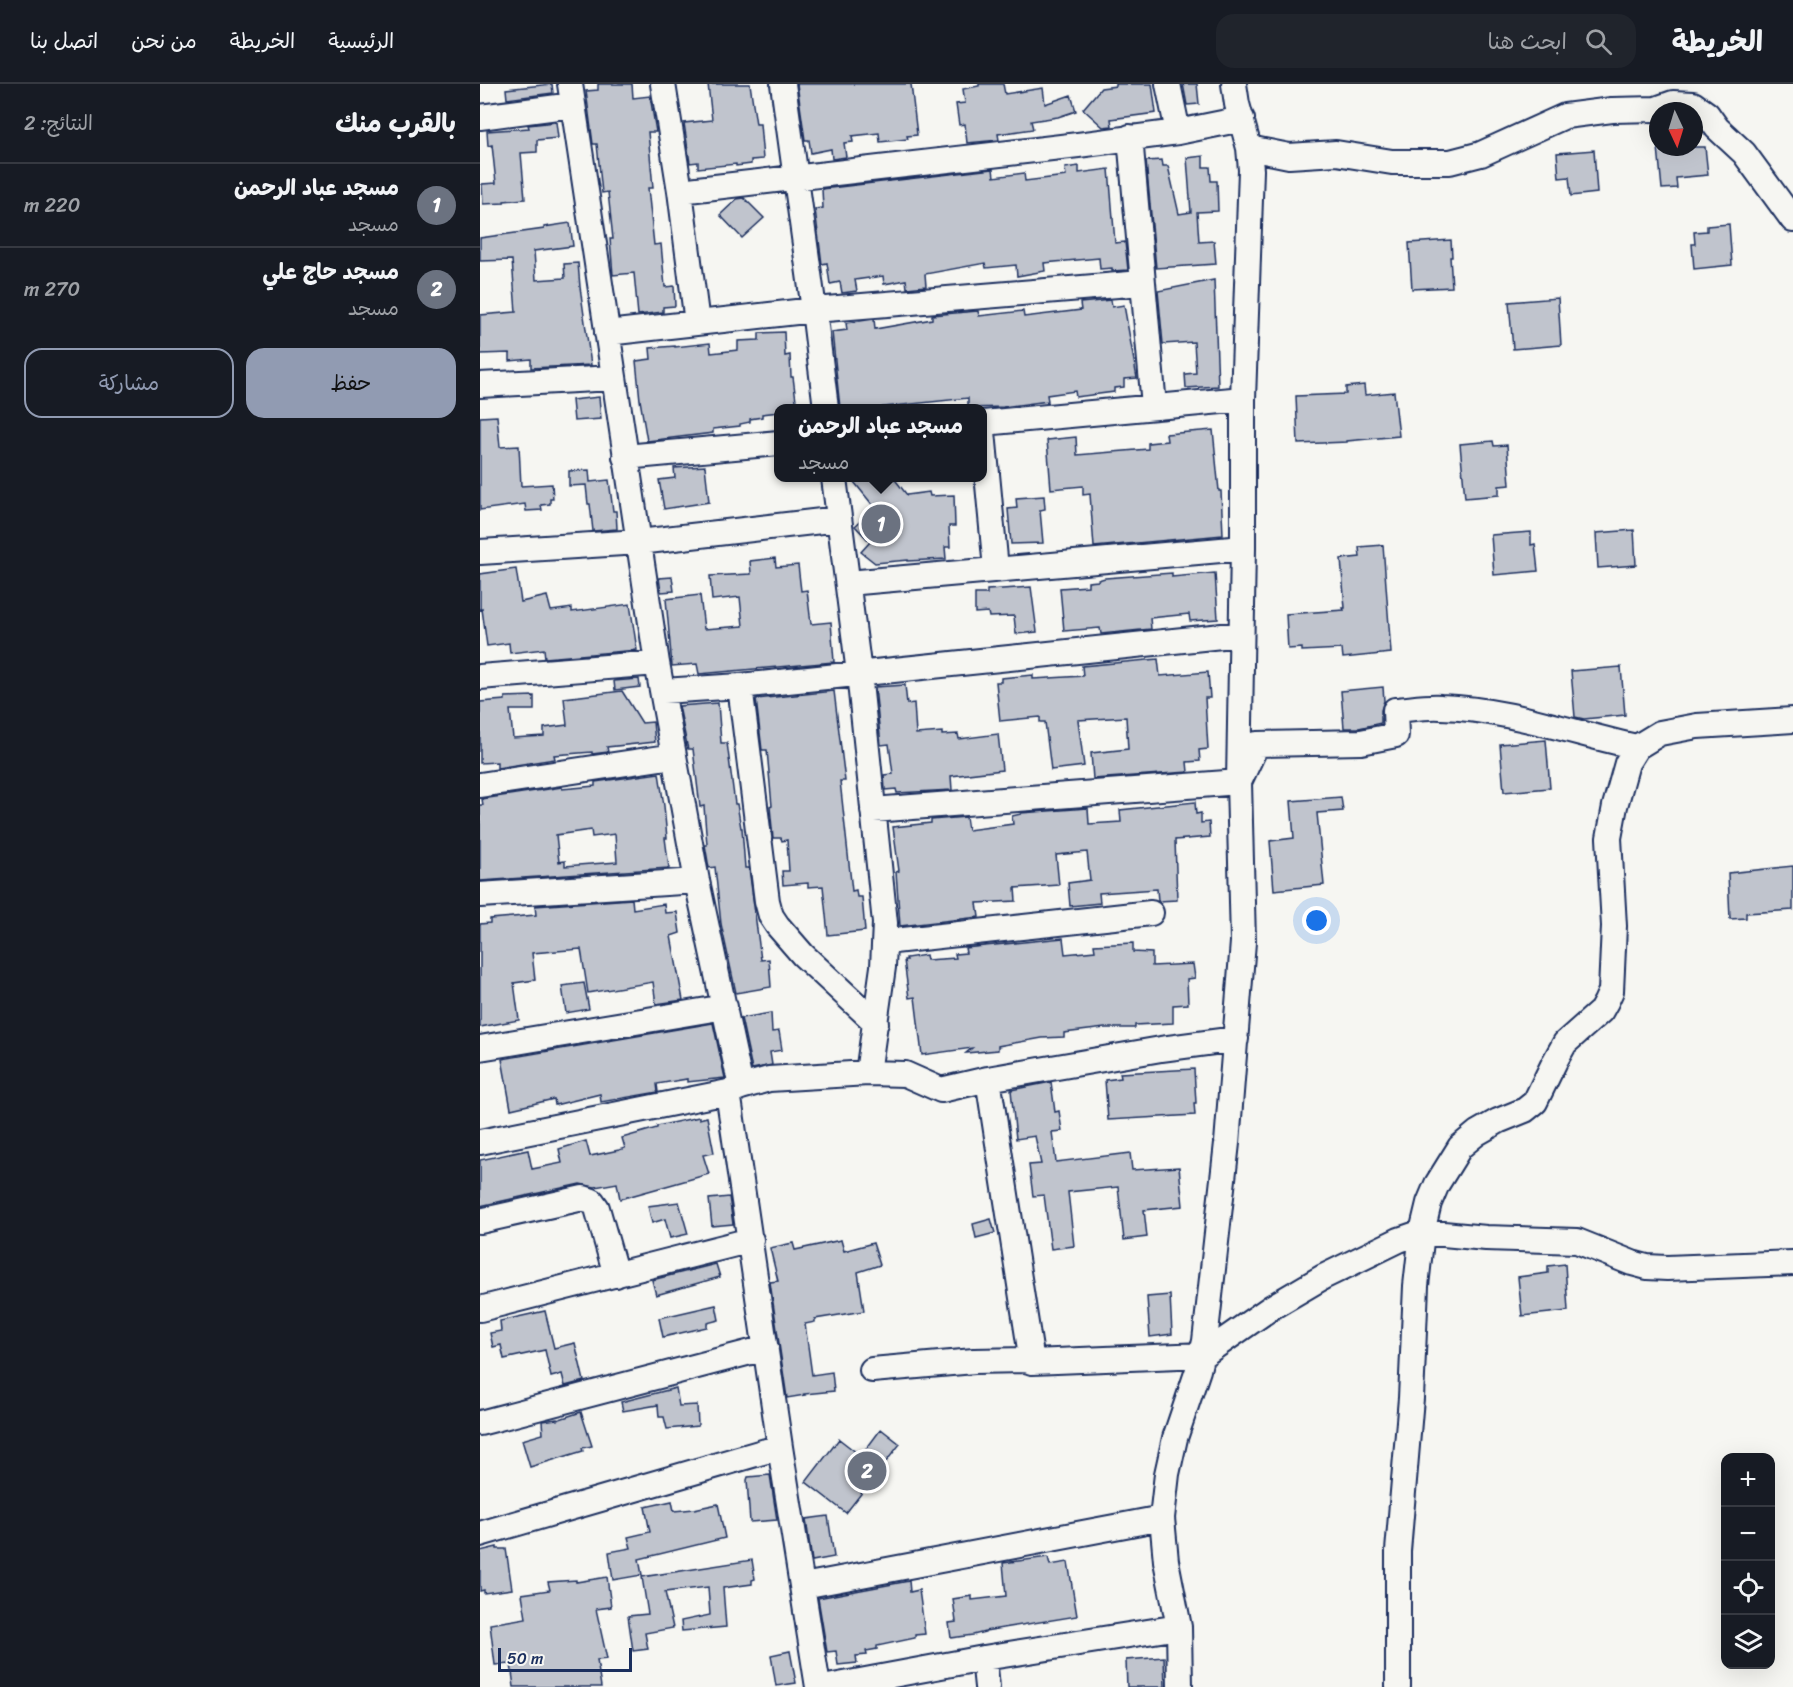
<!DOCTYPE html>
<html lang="ar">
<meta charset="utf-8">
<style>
:root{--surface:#171b24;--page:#20242c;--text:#f1f3f6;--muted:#9ea1a6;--line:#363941;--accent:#919bb2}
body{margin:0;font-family:Sriracha,"Playpen Sans Arabic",sans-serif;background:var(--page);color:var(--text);direction:rtl}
.controls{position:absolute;right:18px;bottom:18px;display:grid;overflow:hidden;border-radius:12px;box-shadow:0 6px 24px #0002}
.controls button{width:54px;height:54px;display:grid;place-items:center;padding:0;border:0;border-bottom:2px solid var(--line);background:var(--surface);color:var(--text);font:30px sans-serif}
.compass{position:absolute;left:1169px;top:18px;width:54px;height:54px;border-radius:50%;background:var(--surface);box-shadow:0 6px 24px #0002;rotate:176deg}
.scale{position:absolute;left:18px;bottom:15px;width:134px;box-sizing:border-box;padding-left:6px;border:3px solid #1b2f5e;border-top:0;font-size:16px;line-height:21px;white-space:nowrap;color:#1b2f5e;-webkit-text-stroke:4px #f6f6f2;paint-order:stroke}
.you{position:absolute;left:837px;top:837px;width:21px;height:21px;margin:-15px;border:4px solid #fff;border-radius:50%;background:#1a73e8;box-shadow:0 0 0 9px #1a73e833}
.badge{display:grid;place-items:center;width:39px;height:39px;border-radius:50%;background:var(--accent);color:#fff;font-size:20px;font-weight:700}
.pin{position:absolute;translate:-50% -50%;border:3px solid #fff;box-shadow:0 2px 6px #0006}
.popup{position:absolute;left:294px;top:320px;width:213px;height:78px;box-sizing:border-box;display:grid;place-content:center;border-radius:12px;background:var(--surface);filter:drop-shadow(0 2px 4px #0005);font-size:20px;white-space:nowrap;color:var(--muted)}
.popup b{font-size:22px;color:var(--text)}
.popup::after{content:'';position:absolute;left:50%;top:100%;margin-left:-12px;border:12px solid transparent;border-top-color:var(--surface)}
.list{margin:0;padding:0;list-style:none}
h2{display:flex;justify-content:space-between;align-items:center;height:78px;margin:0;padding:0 24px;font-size:26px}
h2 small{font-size:20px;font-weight:400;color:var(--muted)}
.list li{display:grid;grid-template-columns:39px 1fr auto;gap:18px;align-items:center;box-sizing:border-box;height:84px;padding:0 24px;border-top:2px solid var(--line)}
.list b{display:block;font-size:22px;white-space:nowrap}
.list p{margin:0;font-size:20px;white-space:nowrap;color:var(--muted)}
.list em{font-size:20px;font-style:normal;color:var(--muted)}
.actions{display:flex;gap:12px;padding:18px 24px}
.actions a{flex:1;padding:14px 0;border:2px solid var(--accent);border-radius:18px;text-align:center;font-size:21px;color:var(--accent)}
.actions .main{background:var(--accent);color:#111}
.icon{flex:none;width:33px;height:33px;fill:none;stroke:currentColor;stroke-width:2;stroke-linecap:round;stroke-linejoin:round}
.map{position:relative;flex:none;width:1313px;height:1603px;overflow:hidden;direction:ltr}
header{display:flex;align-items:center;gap:36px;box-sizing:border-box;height:84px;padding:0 30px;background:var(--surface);border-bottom:2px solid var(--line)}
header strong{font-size:28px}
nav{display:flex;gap:33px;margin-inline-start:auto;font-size:21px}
.search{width:420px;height:54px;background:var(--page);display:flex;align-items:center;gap:15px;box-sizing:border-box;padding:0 21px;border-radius:18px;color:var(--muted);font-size:22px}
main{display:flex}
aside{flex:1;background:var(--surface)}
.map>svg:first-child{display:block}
</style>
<header>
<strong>الخريطة</strong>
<div class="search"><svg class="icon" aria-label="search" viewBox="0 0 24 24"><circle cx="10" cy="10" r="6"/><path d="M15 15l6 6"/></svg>ابحث هنا</div>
<nav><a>الرئيسية</a><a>الخريطة</a><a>من نحن</a><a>اتصل بنا</a></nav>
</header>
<main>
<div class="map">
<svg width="1313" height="1603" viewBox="0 0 1313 1603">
<rect width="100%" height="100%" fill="#f6f6f2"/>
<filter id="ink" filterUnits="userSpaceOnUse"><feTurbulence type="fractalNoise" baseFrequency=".0167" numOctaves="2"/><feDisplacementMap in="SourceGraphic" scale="12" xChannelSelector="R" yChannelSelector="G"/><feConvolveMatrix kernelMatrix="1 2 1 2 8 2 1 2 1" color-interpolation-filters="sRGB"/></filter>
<g filter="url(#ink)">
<!-- building -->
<path fill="#c0c4cd" stroke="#1b2f5e" stroke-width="1.5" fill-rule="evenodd" d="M72 0 73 9 27 15 26 5Z
M118 0H152L153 14 170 12 176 48H168L173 104H168L174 161 181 160 185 203 194 202 195 222 183 223V228L158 231 154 189 133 191 130 155H133L128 108 122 109 117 60H113L106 7 118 6Z
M228 0H270L276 40H280L283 75 271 76V80L256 82V80L218 84V78L210 79 204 39 232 36Z
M317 0H431L437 51 427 52 428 55 400 58 399 49 372 52 373 58 364 59 366 73 352 75 351 65 331 69 329 56H325Z
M499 0H523L525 10 563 4 565 20 591 11 596 27 578 33 551 37 553 45 518 50 519 56 487 59 485 40 479 41 476 20 485 19 483 5 499 2Z
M636 0H672L676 29 631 35 632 42 623 43 603 25 621 4 636 2Z
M703 0H717L719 20 707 21Z
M76 38 78 54 57 56V68L41 69 45 115 24 117V119L3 120 2 100 16 99 12 61 8 62 7 47 49 44 48 41Z
M1178 63H1225L1228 91 1196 94 1197 104 1182 105Z
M1114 66 1117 109 1091 112 1089 93 1079 94 1077 69Z
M723 72V83H730L731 97H737L738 127 717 128 719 158 734 157 736 180 676 184 666 77 682 76 683 82H688L699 130 711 128 707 74Z
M599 82V89L629 85 635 159 645 158 648 186 632 187V184L620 185 619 174 564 179 565 187 537 192 536 181 506 184 505 179 445 190 446 202 427 204 426 196 404 200 403 192 375 196 377 207 362 209 360 198 350 200 347 179 342 180 335 125 343 124 342 105 513 85 514 93 544 89 545 97 586 92 585 84Z
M264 114 284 134 262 154 240 131 257 115Z
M90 139 93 162 54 167 56 196 85 194 84 180 98 179 100 203 111 281 51 284V275L30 277V269L0 270V231L36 228 32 176 0 177V154L64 145V143Z
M1249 140 1252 181 1214 185 1212 160H1215L1214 148 1227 147V142Z
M971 156 972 173H970L972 203 932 205 929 159Z
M734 196 738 302 706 304 705 290 716 289 714 258 683 260 678 207Z
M1078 214 1081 261 1033 265 1029 218Z
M631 216 632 223 644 221 657 294 644 295V303L634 304V308L596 313 595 307 567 311 568 317 523 323 488 324V314L403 323 404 324H360L352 248 367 246 366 239 394 235 395 245 452 235V231L498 227 499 232 543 227 544 233 601 226 600 219Z
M304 248 305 272 310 271 311 293H313L317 324H299V328L282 330V333L270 335V338L260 340V342L233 345V349L167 357 160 316 156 277 171 275 170 264 195 262V263L230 259 231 269 258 266V257L279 256V249Z
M884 301 885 311 914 308 919 352 867 357V358L818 360 816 312 866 310V303Z
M119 313 121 335 94 337 92 316Z
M17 332 20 363 39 362 41 402 72 400 73 415H70V420L61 421 62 426 46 427 45 420 0 426V333Z
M733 346 739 407H741L743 451 614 463 610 410 603 411V402L571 405 567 356 596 353 597 371 668 365V359L687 357 686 350Z
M1013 357 1014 362 1027 361 1030 401 1019 402V411L985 414 980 360Z
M225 382 229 418 184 425 179 396 195 394 194 384Z
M109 386 110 398 129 396 133 427H136L137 445 113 447 110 420H108L106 401 89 402V387Z
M370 393H413L427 411 449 408 450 412 474 411 475 442H469L470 463H465L466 475 428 477V476L395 479 381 468 390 458 375 442 395 424Z
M564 412 565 425 560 426 563 459 531 460 528 425 537 424 536 414Z
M1154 446 1156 481 1118 484 1116 449Z
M1051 448V461L1055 460 1058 487 1014 491 1011 451Z
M903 461 911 569 863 574 862 565 822 567V564L808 565 806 530 864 526 863 524H865L861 475 880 473 879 463Z
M295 474 296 483 318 481 321 507 327 506 331 540 351 538 354 578 219 590 217 580 192 582 186 515 220 511 224 545 263 542 260 513 232 516 230 492 271 490 270 477Z
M36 485 41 518 67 512 71 527 92 524V528L150 520 157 566 65 574 64 565 30 569 29 559 7 562 2 525 0 526V490Z
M692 489V493L735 489 738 535 710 537 709 530 670 534 671 545 621 550 620 544 584 547 580 504 608 502V498L618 497V496L625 494Z
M192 493 194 507 181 508 179 494Z
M551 503 557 548 536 550 534 532 509 533 508 528 495 529V510H507V506Z
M678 575 680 592 728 588 730 614H725L728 665 719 666 720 677 707 678 708 688 613 695 611 669 648 665 646 633 598 636 604 682 571 686 565 638H560V633L520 637 516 598H521V594L553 591V595L603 592 602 582Z
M1141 583 1145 631 1104 635 1095 633 1091 587Z
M159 595 160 603 135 606 134 597Z
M425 601 427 620 434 619 436 650 462 648V651L478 650 479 655 518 650 522 686 471 692 472 706 417 709 416 705 405 706 404 691 413 690 409 660 401 661 395 603Z
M903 603 904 617 901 626V639L879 644H864L861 607Z
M142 607 162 639 173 638 175 658 127 663 128 668 112 670V668L74 671 75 675 17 684V678L0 679V618L25 616V613L54 612V626H30L33 654 64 652V644L87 641 84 614Z
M354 607 365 697H360L372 807 376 806 377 813H382L385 847 348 851 343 802 328 803V799L303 801 302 787H309L307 756 302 757 301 754H293L290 723 292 722 287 666H282L276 615Z
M238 619 241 659H247L255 720H257L261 744H262L265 784H269L281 876 289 875 291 903 256 909 241 840 235 783 229 784 225 761H227L224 722 220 723 213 665H208L207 661 199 622Z
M1066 656 1070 704 1024 708 1020 660Z
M179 689 184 722 187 754H185L189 784 0 797V721H3L2 715 82 703V705L115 702V698ZM111 746 112 753 135 750 137 778 85 782V777L79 778 76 751Z
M861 713 863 727 837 729 844 801 794 806 790 757 814 754 811 717Z
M715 718 716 730 721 729V739L729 738 730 753 695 756 697 816 678 817 677 805 619 809 620 819 590 822 588 799 610 796 607 768 576 771 579 801 535 804 536 817 497 819 499 833 420 842 416 788 419 787 413 743 451 739V736L486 733 488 746 533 740 532 732 541 730V729L608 724 609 740 641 738 640 726Z
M1313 782V826L1266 829V834L1250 835 1248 789Z
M152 815 153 825 184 820 185 829 197 828 200 849 191 852 203 916 176 920 173 898 108 909 101 865 52 869 55 896 34 899 39 936 0 943V840L10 839V835L56 831 55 822Z
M583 854 585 870 615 867 614 861 653 859V868L672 869V882L713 880 715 894 707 895 708 920 693 921V939L655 941V944H625L584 949V953L562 954 518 962V966L486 969 492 964 442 971 435 913 429 914 424 876H427L426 874 446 871 447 876 476 874 475 870 486 869 485 864Z
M104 899 109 925 86 929 82 902Z
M291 929 292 948 299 947 302 966 290 968 292 981 272 985 261 934Z
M233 939 245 994 207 998V995L177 1000 178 1008 121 1018 120 1010 75 1021 74 1015 31 1025 22 975Z
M714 985 716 1019H714L715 1031 628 1036 625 996 641 994 640 989Z
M571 998 575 1028 579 1027 582 1047 572 1048 576 1078 650 1069 652 1086 699 1083 703 1122 664 1126 667 1153 644 1156 638 1103 588 1108 594 1162 571 1165 564 1111 553 1112 549 1081 561 1080 555 1052 536 1055 531 1006Z
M219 1033V1035L227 1033 234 1069 223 1071 229 1090 140 1115 137 1099 115 1103 100 1100 0 1122V1076L48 1066 52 1085 82 1079 79 1065 106 1057 110 1072 139 1066 145 1064 142 1054 177 1044V1042Z
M249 1113 253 1140 232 1142 229 1115Z
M199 1118 208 1150 190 1154 185 1135 172 1139 168 1122Z
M511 1135 515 1149 496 1154 493 1140Z
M361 1156 364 1167 393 1159 400 1181 378 1188 384 1227 335 1235V1238L325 1240 332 1291 352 1288 354 1307 324 1310 325 1311 307 1314 290 1198 298 1197 290 1164 313 1159 315 1166Z
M236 1180 240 1193 176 1211 172 1196Z
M1085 1180 1088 1227 1042 1232 1038 1193 1068 1189V1182Z
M690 1211 692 1250 670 1253 667 1213Z
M236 1221 239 1236 227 1239V1243L183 1253 179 1234Z
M65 1227 74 1264 95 1259 104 1297 85 1302 82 1290 71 1293 65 1266 24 1275 21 1261 13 1263 10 1249 21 1247 20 1237Z
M196 1304 199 1322 217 1321 218 1342 187 1345 184 1333H179L178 1321 143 1327 141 1318Z
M101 1328 112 1362 102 1364 103 1367 50 1383 42 1356 63 1350 62 1337 77 1335V1336Z
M401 1345 420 1360 366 1429 326 1398 359 1355 381 1372Z
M290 1391 297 1436 270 1438 267 1396 268 1393Z
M192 1417 194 1427 214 1425 238 1420 245 1454 159 1475 162 1491 133 1496 129 1468 151 1464 148 1453 170 1448 165 1423Z
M348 1432 354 1473 332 1477 326 1435Z
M17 1463V1465H26L32 1505 4 1509V1506L0 1507V1467Z
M568 1473 570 1481 588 1478 597 1532 505 1547V1548L493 1551 471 1554 469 1539 476 1538 473 1515 492 1512V1516L526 1512 523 1479Z
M272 1476 275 1495 272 1496V1500L243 1504 246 1543 202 1547 201 1537 230 1531 228 1503 185 1508 193 1544 165 1549 168 1565 153 1567 148 1532 168 1530 162 1493Z
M127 1493 131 1523 116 1525 127 1575 117 1576 121 1603H34L31 1580 15 1581 10 1540 46 1534 42 1510 70 1506 68 1498 96 1496V1498Z
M429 1497 430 1508 439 1506 445 1550 435 1551V1554L397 1562V1565L386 1567 387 1571 376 1572 377 1579 358 1581 356 1567 347 1568 338 1514Z
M310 1567 316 1599 296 1602 291 1571Z
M684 1573 685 1603H647L646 1576Z"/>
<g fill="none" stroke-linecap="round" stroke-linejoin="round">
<!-- minor casing -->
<g stroke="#1b2f5e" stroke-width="28">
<path id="minor" d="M90 0 177 579 217 797 261 1003
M183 0 200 107 217 239
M303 0 334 226 346 324
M688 0 698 48
M0 33 93 21
M650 53 674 322
M769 64 809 72 856 69 912 78H970L1001 70 1085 32 1132 26 1176 25 1193 19 1213 20 1227 30 1237 44 1264 69 1313 136
M200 107 598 61 698 48 762 35
M127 249 334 226 662 199
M0 301 134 294
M503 339 763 315
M503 348 516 485
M145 373 299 359
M354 394 379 589 405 839 403 883 388 989
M0 468 159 458 359 435
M368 499 763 464
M0 593 177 579
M260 602 287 817 291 832 297 841 323 871 396 939
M183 607 260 602 761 550
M0 701 194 672
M393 726 759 698 777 660 881 658 916 651 915 626C930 625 946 622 961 623 1027 625 1093 649 1157 663
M0 811 217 797
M405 858 671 829
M0 964 245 923
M508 995 552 1278
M248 1008 300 1363 338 1603
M0 1058 248 1008 261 1003 289 995 388 989 425 990 461 1006 508 995 681 965 756 955
M0 1137 103 1114 112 1117 117 1124 136 1191
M0 1225 271 1156
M392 1286 494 1277 547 1276 552 1278 723 1271 792 1223 843 1193 919 1156 942 1148 1006 1154 1097 1157 1152 1179 1167 1183 1187 1184 1313 1179
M0 1339 286 1264
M0 1450 300 1363
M323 1502 682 1434
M504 1574 507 1603
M348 1603 504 1574 699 1543
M700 1603 699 1543 686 1477 682 1434 687 1390 695 1354 718 1286 725 1257 747 1059 763 858 759 698 763 464V315L771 86 769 64 757 20 754 0
M918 1603V1467L931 1314 936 1202 942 1148 949 1119 957 1100 980 1063 997 1049 1018 1037 1045 1026 1055 1018 1075 977 1085 959 1121 927 1126 918 1131 907 1134 842 1129 754 1135 722 1147 679 1157 663 1180 649 1217 642 1313 636"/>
</g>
<!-- minor -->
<use href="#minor" stroke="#f6f6f2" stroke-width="24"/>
</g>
</g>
</svg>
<div class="controls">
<button>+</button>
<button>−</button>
<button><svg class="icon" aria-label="locate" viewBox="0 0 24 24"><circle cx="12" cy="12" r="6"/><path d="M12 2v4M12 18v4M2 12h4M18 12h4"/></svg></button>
<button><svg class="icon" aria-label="layers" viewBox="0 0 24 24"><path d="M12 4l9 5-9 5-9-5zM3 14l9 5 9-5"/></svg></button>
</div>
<svg class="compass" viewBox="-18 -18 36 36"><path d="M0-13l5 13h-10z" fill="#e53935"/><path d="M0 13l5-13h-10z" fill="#9ea1a6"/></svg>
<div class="scale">50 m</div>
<div class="you"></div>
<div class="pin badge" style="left:401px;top:440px;background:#6b7280">1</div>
<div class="popup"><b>مسجد عباد الرحمن</b>مسجد</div>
<div class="pin badge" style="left:387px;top:1387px;background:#6b7280">2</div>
</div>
<aside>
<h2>بالقرب منك<small>النتائج: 2</small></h2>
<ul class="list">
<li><span class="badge" style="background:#6b7280">1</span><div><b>مسجد عباد الرحمن</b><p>مسجد</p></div><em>220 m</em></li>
<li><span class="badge" style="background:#6b7280">2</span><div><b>مسجد حاج علي</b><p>مسجد</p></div><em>270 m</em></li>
</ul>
<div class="actions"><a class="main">حفظ</a><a>مشاركة</a></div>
</aside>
</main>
